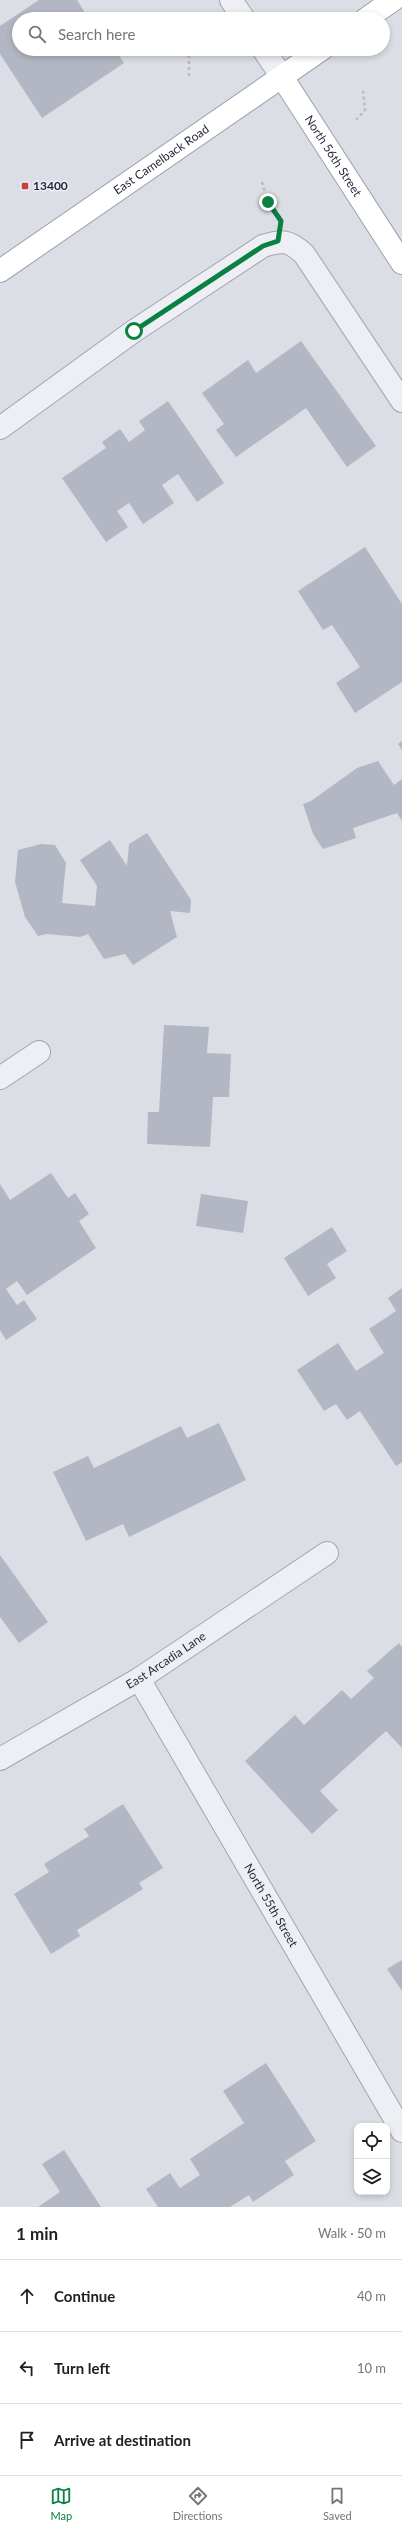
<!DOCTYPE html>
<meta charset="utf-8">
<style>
:root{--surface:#fff;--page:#f2f2f2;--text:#202124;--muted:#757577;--line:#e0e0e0;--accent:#0b8043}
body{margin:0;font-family:Lato,sans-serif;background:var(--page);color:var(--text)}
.controls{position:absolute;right:12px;bottom:12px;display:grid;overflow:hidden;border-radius:8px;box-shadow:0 2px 6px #0003}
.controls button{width:36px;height:36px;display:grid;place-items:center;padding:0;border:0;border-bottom:1px solid var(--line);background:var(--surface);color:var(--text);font:20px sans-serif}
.stop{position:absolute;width:12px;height:12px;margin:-9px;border:3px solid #0b8043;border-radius:50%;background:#fff}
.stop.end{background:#0b8043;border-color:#fff;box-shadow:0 1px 4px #0008}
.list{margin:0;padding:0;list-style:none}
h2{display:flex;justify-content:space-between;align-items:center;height:52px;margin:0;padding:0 16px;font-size:17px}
h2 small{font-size:13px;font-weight:400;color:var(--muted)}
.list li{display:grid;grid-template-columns:26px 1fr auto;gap:12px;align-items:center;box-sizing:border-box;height:72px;padding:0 16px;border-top:1px solid var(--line)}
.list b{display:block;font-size:15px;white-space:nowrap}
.list em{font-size:13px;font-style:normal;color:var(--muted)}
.icon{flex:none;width:22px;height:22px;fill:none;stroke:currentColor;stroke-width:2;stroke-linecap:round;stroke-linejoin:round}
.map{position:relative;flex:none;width:402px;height:2207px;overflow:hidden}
.search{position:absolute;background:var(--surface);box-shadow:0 2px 6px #0003;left:12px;right:12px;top:12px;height:44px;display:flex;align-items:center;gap:10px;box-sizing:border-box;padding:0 14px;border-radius:22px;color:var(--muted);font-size:15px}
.sheet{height:268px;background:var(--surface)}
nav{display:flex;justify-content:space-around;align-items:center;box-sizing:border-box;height:56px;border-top:1px solid var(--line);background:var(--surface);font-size:11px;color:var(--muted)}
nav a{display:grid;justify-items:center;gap:2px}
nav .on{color:var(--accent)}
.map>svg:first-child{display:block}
</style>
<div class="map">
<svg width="402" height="2207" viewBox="0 0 402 2207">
<rect width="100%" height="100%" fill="#dcdee6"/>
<!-- building -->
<path fill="#b3b7c3" d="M39 0H77L87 16 82 19H19V49H115L124 63 42 118 0 54V26Z
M301 341 376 446 347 467 306 408 236 457 216 430 224 424 202 393 248 360 256 373Z
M168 401 224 483 197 502 178 474 162 485 174 503 143 524 129 503 117 511 128 527 106 542 62 478 106 448 102 442 120 429 129 442 145 430 139 421Z
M365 547 402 604V682L355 713 336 683 360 667 332 625 323 630 298 591Z
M402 741V750L398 744Z
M378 761 394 785 402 779V821L397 813 353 828 356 838 323 849 313 834 303 804 311 801 357 768Z
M147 833 191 900 190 913 170 911 177 937 133 965 125 954 104 959 88 934 80 937 47 934 38 936 25 917 15 882 18 850 41 844 55 845 66 863 62 903 95 906 97 886 80 860 110 840 127 866 129 844Z
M164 1025 209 1027 207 1053 231 1054 229 1097H213L210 1147 147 1144 148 1112H159Z
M51 1173 68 1198 75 1193 89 1214 79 1221 96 1248 27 1295 17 1281 6 1289 17 1305 24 1300 37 1319 6 1340 0 1330V1184L10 1200Z
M201 1194 248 1201 243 1233 196 1226Z
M332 1227 347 1251 327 1264 336 1278 308 1296 284 1258Z
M402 1288V1462L396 1466 360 1411 347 1420 336 1404 324 1411 297 1370 338 1343 356 1371 384 1353 369 1329 396 1311 388 1298Z
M219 1423 246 1480 129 1537 123 1524 86 1541 53 1472 88 1456 94 1468 181 1426 187 1438Z
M0 1555 48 1622 19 1643 0 1617Z
M399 1643 402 1647V1748L386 1731 320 1791 338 1810 312 1834 245 1761 295 1715 304 1725 342 1690 351 1699 374 1678 367 1671Z
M123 1804 163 1868 139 1883 143 1889 77 1930 80 1936 51 1954 14 1894 49 1872 44 1864 89 1836 84 1829Z
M402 1960V1991L387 1969Z
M266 2063 316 2141 285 2161 294 2175 253 2202 249 2195 230 2207H158L146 2189 170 2173 180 2188 200 2175 190 2159 244 2123 223 2091Z
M64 2150 101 2207H38L60 2192 42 2164Z"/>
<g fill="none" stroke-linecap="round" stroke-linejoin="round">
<!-- minor casing -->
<g stroke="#a1a5b0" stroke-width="24">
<g id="minor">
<path d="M231 0 244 19"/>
<path d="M263 49 282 77"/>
<path d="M0 428 134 331 263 246C282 240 289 240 304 254L402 401"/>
<path d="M0 1078 39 1052"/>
<path id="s1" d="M139 1679 402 2131"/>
<path id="s2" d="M0 1759 139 1679 327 1553"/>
</g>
</g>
<!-- major casing -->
<g stroke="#9ba1b2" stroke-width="24">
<g id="major">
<path d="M366 19 393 0"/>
<path id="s3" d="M282 77 402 263"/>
<path id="s4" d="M0 271 322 49"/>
</g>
</g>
<!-- path -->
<path stroke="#babcc4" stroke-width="2.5" stroke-dasharray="3 3" stroke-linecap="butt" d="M189 76V56L195 49
M356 120 365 110 363 91
M262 182 268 202 278 215"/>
<!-- minor -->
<use href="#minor" stroke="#eeeff4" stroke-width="22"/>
<!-- major -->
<use href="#major" stroke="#fff" stroke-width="22"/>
</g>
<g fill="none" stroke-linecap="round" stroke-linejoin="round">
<!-- route -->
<path stroke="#0b8043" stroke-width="5" d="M134 331 263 246 278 241 281 221 268 202"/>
</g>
<!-- markers -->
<rect fill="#ce3e40" stroke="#ebedf4" stroke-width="1.5" x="21" y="182" width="8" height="8" rx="2"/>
<g text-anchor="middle" stroke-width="3" stroke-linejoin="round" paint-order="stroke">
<!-- street labels -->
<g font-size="12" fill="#252b3c" stroke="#ebedf4">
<text dy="4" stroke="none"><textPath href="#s3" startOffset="94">North 56th Street</textPath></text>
<text dy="4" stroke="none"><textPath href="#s4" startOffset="196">East Camelback Road</textPath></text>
<text dy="4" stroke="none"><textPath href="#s2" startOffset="193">East Arcadia Lane</textPath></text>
<text dy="4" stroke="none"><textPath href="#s1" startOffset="262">North 55th Street</textPath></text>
</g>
<!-- poi labels -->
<g font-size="12" font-weight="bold" fill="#252b3c" stroke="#ebedf4" text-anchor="start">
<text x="33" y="190">13400</text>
</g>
</g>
</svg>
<div class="controls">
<button><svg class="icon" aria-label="locate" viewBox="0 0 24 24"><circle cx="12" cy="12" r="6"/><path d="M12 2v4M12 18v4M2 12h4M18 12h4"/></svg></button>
<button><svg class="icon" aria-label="layers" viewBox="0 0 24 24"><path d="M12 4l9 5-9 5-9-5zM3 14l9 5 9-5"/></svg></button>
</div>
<div class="stop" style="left:134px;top:331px"></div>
<div class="stop end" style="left:268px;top:202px"></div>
<div class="search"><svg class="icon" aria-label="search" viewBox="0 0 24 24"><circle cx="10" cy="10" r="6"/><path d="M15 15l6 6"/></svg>Search here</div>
</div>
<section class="sheet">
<h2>1 min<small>Walk · 50 m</small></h2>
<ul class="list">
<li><svg class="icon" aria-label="ahead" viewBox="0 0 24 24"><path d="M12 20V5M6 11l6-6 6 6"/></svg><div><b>Continue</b></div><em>40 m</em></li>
<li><svg class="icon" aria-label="left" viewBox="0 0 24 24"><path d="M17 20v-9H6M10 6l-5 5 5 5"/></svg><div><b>Turn left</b></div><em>10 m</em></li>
<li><svg class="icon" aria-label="arrive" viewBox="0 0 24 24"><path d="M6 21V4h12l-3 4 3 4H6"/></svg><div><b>Arrive at destination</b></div></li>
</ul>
</section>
<nav>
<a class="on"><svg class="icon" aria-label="map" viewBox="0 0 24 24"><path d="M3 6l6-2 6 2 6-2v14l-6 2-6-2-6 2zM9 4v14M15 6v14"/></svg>Map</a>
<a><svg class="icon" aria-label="directions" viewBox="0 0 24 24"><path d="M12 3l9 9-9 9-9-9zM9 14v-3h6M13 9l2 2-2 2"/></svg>Directions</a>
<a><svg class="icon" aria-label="saved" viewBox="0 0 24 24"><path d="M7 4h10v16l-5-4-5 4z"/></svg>Saved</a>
</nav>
